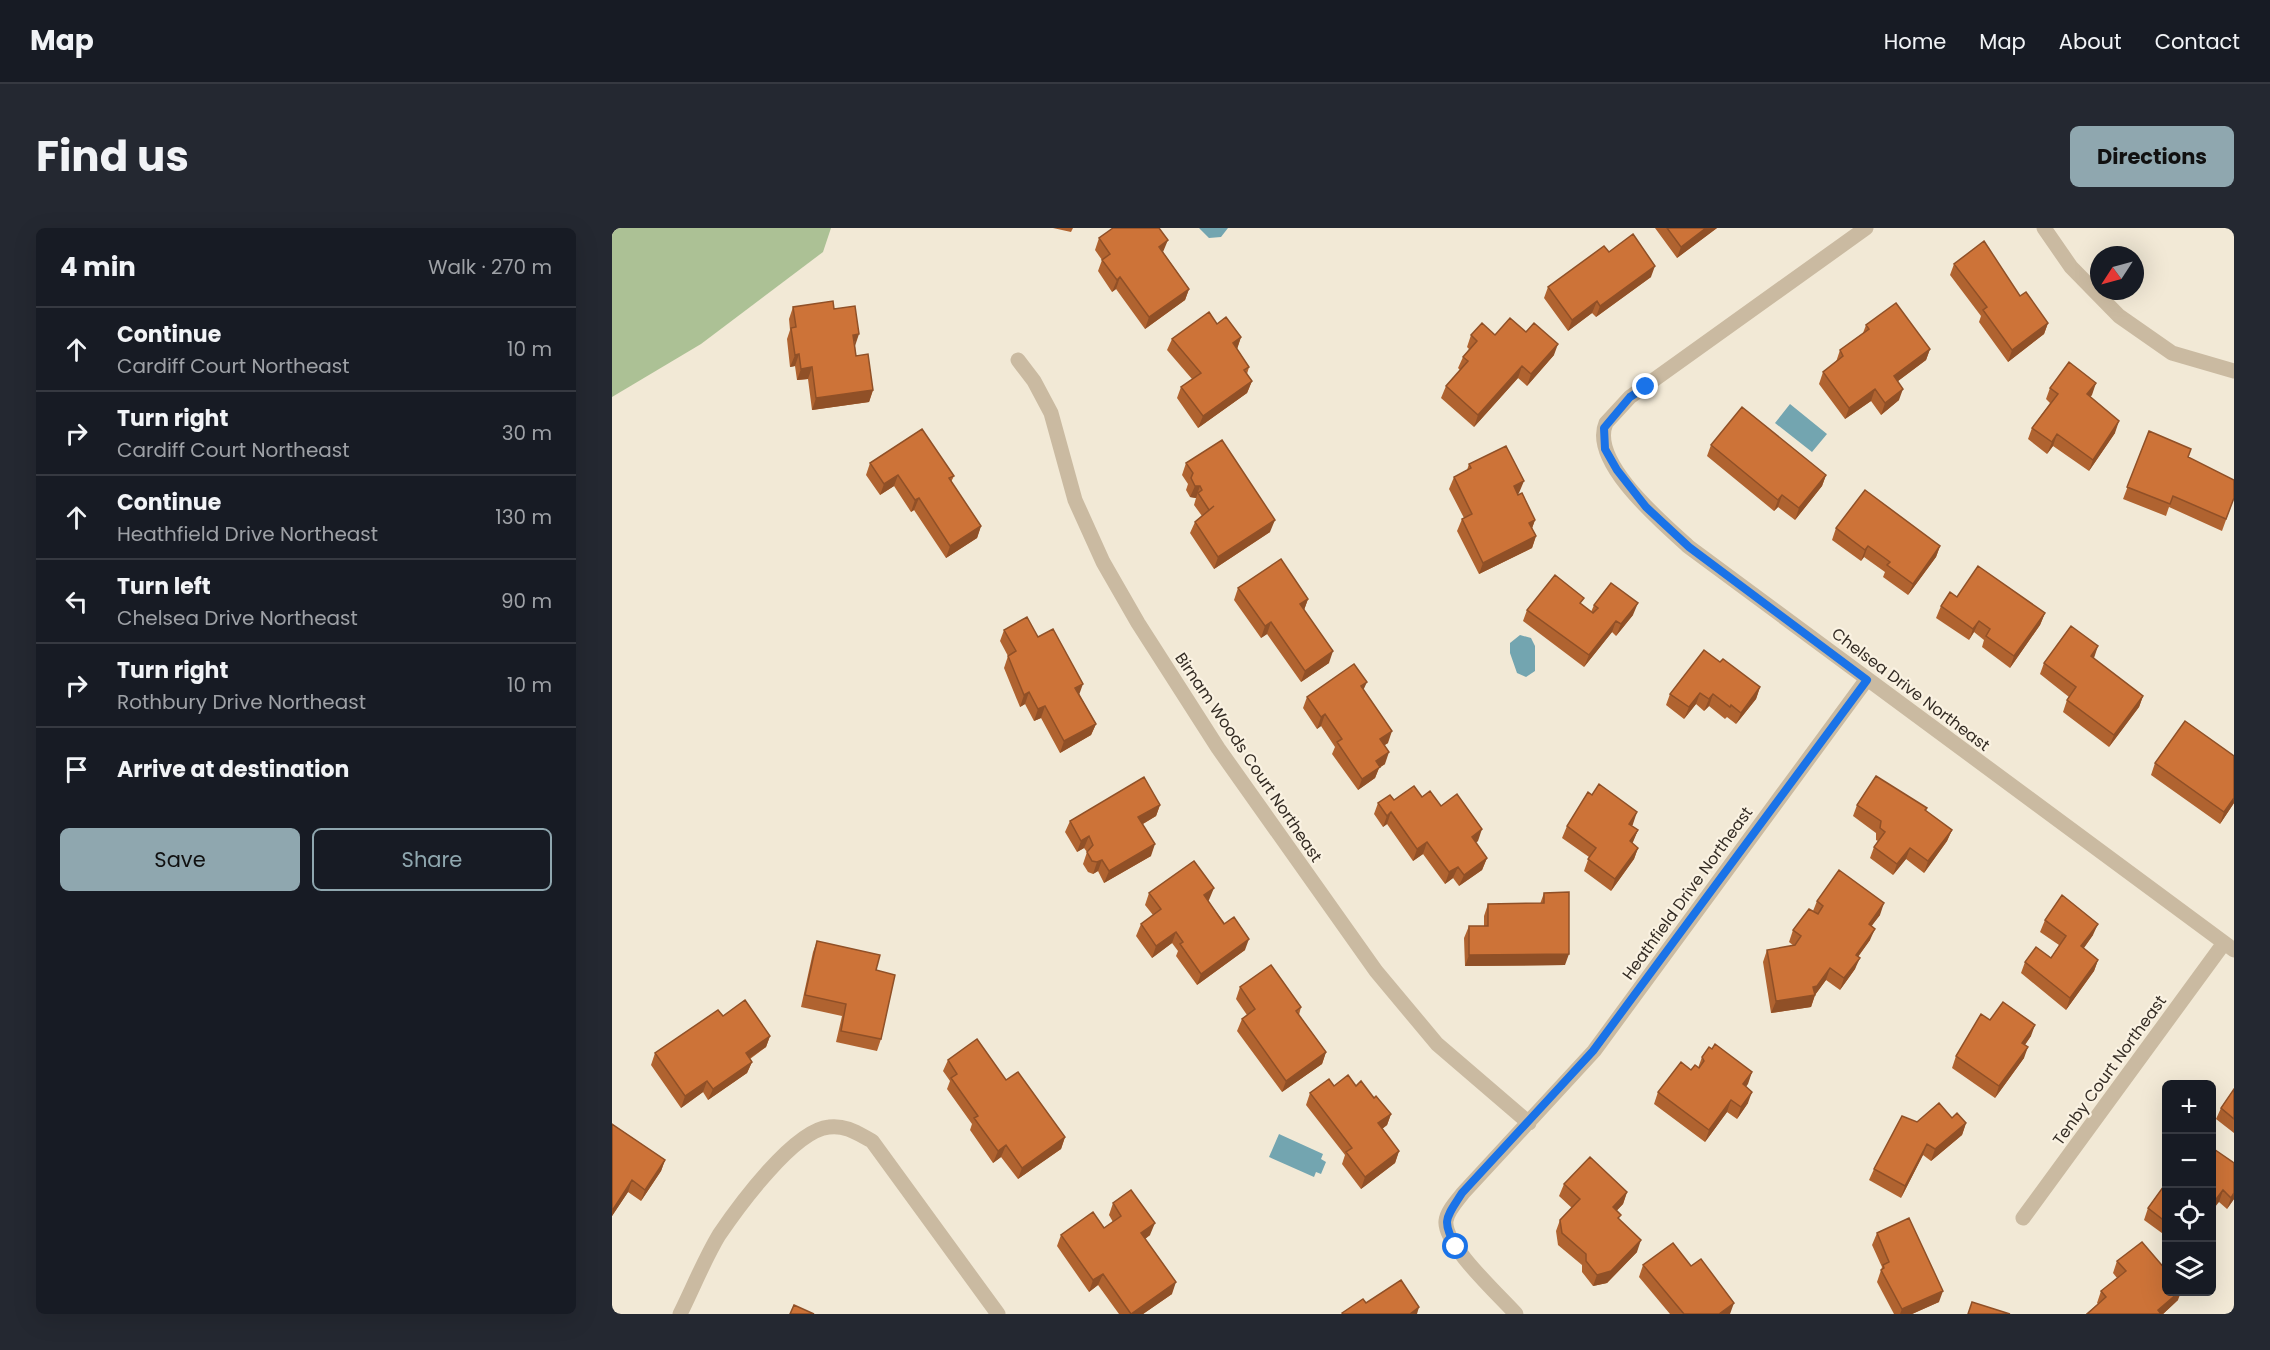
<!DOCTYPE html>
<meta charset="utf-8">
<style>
:root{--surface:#171b24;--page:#242831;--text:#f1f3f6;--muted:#9ea1a6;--line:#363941;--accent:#8fa7af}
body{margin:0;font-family:Poppins,sans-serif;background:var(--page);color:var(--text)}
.controls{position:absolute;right:18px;bottom:18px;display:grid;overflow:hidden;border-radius:9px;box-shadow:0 6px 24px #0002}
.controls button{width:54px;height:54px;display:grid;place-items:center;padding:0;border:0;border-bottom:2px solid var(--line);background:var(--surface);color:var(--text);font:30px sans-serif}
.compass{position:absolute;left:1478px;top:18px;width:54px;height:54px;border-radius:50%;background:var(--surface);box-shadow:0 6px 24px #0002;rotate:234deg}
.stop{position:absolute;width:18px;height:18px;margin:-14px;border:4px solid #1a73e8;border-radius:50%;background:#fff}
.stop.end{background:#1a73e8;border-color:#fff;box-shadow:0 2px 6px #0008}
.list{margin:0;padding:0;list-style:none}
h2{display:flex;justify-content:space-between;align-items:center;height:78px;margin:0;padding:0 24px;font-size:26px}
h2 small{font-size:20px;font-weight:400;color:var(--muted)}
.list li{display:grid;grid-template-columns:39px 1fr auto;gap:18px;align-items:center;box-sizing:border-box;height:84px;padding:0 24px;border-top:2px solid var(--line)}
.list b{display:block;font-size:22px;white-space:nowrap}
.list p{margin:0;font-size:20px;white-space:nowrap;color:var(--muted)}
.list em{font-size:20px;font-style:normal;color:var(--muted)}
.actions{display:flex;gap:12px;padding:18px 24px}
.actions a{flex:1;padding:14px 0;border:2px solid var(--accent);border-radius:9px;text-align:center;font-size:21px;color:var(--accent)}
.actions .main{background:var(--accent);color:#111}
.icon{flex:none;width:33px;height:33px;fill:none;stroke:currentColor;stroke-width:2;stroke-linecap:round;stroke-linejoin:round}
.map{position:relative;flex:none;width:1622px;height:1086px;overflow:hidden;border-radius:9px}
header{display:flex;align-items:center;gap:36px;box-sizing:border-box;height:84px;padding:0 30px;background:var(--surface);border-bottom:2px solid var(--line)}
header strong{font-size:28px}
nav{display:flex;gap:33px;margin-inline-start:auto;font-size:21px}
.intro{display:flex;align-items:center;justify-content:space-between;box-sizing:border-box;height:144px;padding:0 36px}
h1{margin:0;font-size:42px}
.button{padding:15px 27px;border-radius:9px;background:var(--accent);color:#111;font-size:21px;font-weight:700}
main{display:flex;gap:36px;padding:0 36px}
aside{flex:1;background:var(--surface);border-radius:9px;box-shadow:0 6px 24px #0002}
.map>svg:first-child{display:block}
</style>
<header>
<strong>Map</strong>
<nav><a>Home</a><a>Map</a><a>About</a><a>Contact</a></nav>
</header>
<div class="intro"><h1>Find us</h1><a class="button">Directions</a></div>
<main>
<aside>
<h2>4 min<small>Walk · 270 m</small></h2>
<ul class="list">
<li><svg class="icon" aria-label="ahead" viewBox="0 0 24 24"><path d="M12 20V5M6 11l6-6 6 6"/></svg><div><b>Continue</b><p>Cardiff Court Northeast</p></div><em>10 m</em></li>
<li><svg class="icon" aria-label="right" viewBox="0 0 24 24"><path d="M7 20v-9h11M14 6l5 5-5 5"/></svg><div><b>Turn right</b><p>Cardiff Court Northeast</p></div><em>30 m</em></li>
<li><svg class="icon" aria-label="ahead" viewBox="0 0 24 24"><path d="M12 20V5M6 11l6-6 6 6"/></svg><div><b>Continue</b><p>Heathfield Drive Northeast</p></div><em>130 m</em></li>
<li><svg class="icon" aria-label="left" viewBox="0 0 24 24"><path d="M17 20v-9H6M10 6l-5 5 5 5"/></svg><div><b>Turn left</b><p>Chelsea Drive Northeast</p></div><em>90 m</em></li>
<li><svg class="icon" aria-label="right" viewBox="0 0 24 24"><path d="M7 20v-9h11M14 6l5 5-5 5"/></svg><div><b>Turn right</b><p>Rothbury Drive Northeast</p></div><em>10 m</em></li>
<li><svg class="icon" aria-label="arrive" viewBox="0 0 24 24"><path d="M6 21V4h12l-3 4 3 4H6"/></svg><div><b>Arrive at destination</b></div></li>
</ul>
<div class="actions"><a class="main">Save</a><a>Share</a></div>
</aside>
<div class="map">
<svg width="1622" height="1086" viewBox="0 0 1622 1086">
<rect width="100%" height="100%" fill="#f2e9d6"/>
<!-- green -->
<path fill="#acc195" d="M0 0H219L211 24 89 116 0 169Z"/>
<!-- water -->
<path fill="#73a5b0" d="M587 0H616L609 9 597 10Z
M1178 176 1215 206 1200 224 1163 195Z
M908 407 919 410 923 418V443L914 449 905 445 898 425V415Z
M667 906 711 926 709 931 714 934 709 946 704 944 702 949 657 929Z"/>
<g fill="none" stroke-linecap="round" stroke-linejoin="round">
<!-- street -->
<path stroke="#cabaa1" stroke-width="15" d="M1254 0 1018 169 994 195C977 234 1052 296 1077 319L1622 722
M1432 0 1459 39 1507 88 1560 125 1622 143
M406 132 422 153 439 185 463 272 491 334 526 395 606 520 764 743 825 816 917 895
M1411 990 1612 715
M68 1086C81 1060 92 1032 107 1007 126 979 182 902 217 899 234 897 245 905 260 913L386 1086
M904 1086C888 1068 831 1016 834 993 835 983 845 973 851 965L982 823 1255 451"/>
</g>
<!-- wall -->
<path fill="#b06330" d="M441 0H461L459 4Z
M1043 0H1105L1065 30Z
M487 10 551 24 577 61 573 72 533 101 504 61 500 64 486 43 490 32 483 22Z
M997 24 1039 49 984 89 980 85 956 103 932 70 936 59Z
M1342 36 1408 68 1436 95 1432 106 1396 134 1367 94 1369 88 1338 47Z
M181 79 222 81 243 118 244 128 261 162 257 174 200 182 196 151 185 152 183 138 178 139 175 111 178 102 177 91Z
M605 96 629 109 625 121 637 139 635 146 640 153 635 165 586 200 565 170 569 159 580 151 555 122 560 111Z
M1254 97 1318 121 1314 132 1286 153 1287 172 1269 187 1259 173 1233 191 1207 156 1211 144 1224 134 1228 122 1251 105Z
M914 104 942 127 915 158 906 150 862 199 829 170 834 158 848 142 846 140 851 129 857 121 855 119 859 107H883Z
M1438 160 1480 167 1478 168 1503 205 1477 243 1441 218 1435 226 1416 211 1420 200 1438 175 1434 171Z
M1537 203 1577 229 1622 270 1610 303 1557 279 1554 288 1511 271Z
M1099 217 1214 247 1210 258 1183 292 1166 279 1162 283 1095 228Z
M258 235 342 248 339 254 369 298 365 310 334 330 302 282 299 284 282 258 268 267 254 247Z
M574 235 658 304 602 341 578 305 583 294 590 288 582 277 584 270 578 269 574 262 576 256 570 247Z
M857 236 907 265 906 266 923 292 920 300 924 308 920 320 867 346 845 303 850 291 852 290 837 261 842 249 855 242Z
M1224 300 1328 318 1324 329 1296 367 1271 349 1273 344 1252 329 1249 333 1220 312Z
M626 360 696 371 692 382 717 435 689 454 655 406 649 410 622 372Z
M1345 369 1433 385 1428 397 1398 440 1370 419 1372 412 1362 404 1357 412 1324 390 1329 378Z
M970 376 979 384 982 377 1021 387 1004 408 1000 404 972 439 911 393 915 382Z
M392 402 426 409 467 466 484 496 479 507 448 525 429 490 422 493 413 476 408 479 392 440 396 428 388 413Z
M1481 430 1531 468 1527 479 1497 519 1451 484 1455 472 1457 469 1428 446 1432 435Z
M1108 434 1148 459 1144 471 1124 496 1115 489 1113 491 1097 478 1092 483 1084 476 1072 491 1054 477 1058 466Z
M752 462 776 515 772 517 773 536 767 540 763 550 746 562 720 526 723 519 709 498 705 501 691 480 695 469Z
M1543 535 1622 575 1608 596 1539 547Z
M810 569 829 578 866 613 863 615 875 630 870 642 847 658 841 650 833 656 811 626 801 633 775 596 771 599 762 586 766 575Z
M548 577 544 588 531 596 539 628 492 655 486 643 481 646 476 644 471 636 475 624 472 620 465 624 453 604 458 593Z
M1245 577 1315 580 1314 583 1340 602 1335 613 1312 645 1294 631 1281 647 1258 630 1262 619 1266 613 1264 612V605L1241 588Z
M1021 596 1020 598 1026 602 1020 615 1026 620 1022 631 999 663 972 643 977 629 950 610 955 598Z
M537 665 597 672 596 673 633 722 585 757 564 728 566 723 560 715 540 730 524 708 529 696 541 687 533 677Z
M932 665 953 737 853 738 852 710 857 698H872V688L876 676H928Z
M1205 673 1268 687 1259 698 1258 712 1246 729 1243 741 1228 762 1214 752 1203 767 1199 779 1159 785 1151 734 1155 722 1182 718 1177 714 1181 702 1201 683Z
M1433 692 1481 707 1472 720 1486 732 1482 743 1454 782 1409 745 1413 734 1439 730 1447 717 1428 704Z
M205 713 269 811 265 823 224 814 230 788 189 779 201 724Z
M628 759 689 779 687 787 714 824 710 836 670 864 625 803 630 791 635 787 624 771Z
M111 788 158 808 154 819 138 831 140 834 135 845 96 872 91 864 69 880 39 837 43 825Z
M1378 792 1419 808 1413 817 1412 830 1383 870 1340 840 1344 828Z
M1090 829 1140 844 1134 858 1136 875 1125 891 1115 884 1093 914 1042 876 1046 864 1079 842 1086 840Z
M336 832 394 852 453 909 449 921 406 951 389 929 381 935 358 902 360 896 335 861 338 853 331 843Z
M722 858 762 870 779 886 775 897 770 901 787 923 783 935 749 961 730 936 733 927 694 877 698 865Z
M1622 861V905L1604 891 1609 880Z
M1340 890 1354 895 1350 907 1319 933 1311 927 1289 970 1257 952 1262 941 1305 894Z
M0 896 53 932 49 943 29 973 16 964 0 988Z
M1599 919 1622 971 1615 981 1607 974Z
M1554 955V1008L1532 992 1536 980Z
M952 956 1015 964 1011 976 1004 983 1007 991 1025 1024 995 1055 981 1058 970 1044V1037L946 1017 944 1003 948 992 960 980 947 968Z
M501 975 538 1007 533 1011 560 1066 531 1086H507L486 1057 477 1064 445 1018 449 1007 492 1000 501 994 497 987Z
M1265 1005 1327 1074 1300 1086H1282L1265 1054 1270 1039 1260 1017Z
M1505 1033 1566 1072 1551 1086H1474L1486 1076 1485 1075 1489 1063 1505 1050 1501 1045Z
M1031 1037 1118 1086H1058L1027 1049Z"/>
<!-- shaded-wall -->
<path fill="#905027" d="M1094 0H1105L1065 30 1069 19Z
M556 12 551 24 547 19Z
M1043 38 1039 49 984 89 988 78Z
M508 49 504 61 500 64 505 52Z
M577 61 573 72 533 101 537 89Z
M985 73 980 85 956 103 960 92Z
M1436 95 1432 106 1396 134 1400 122Z
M247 106 243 118 241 107Z
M629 109 625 121 621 115Z
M946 116 942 127 915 158 919 146Z
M1318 121 1314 132 1278 159 1282 148Z
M187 126 183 138 178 139 183 127Z
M910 138 906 150 862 199 866 187Z
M200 139 196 151 185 152 189 141Z
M640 153 635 165 586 200 591 188Z
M1484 155 1480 167 1471 177 1475 166Z
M1263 161 1259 173 1233 191 1237 180Z
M1291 161 1287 172 1269 187 1273 175Z
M261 162 257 174 200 182 204 170Z
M1507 193 1503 205 1477 243 1481 232Z
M1445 206 1441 218 1435 226 1440 214Z
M286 247 282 258 268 267 272 256Z
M1214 247 1210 258 1183 292 1187 280Z
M912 253 907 265 898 270 902 258Z
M583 258H588L584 270 578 269Z
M1170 267 1166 279 1162 283 1166 272Z
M307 270 302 282 299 284 303 272Z
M663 292 658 304 602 341 606 329Z
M923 292 919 303 917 295Z
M369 298 365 310 334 330 338 318Z
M924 308 920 320 867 346 871 335Z
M1256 318 1252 329 1249 333 1253 322Z
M1328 318 1324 329 1296 367 1301 356Z
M696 371 692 382 688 376Z
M1026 375 1021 387 1004 408 1009 396Z
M1433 385 1428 397 1398 440 1402 428Z
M1004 393 1000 404 972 439 977 427Z
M1367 393 1362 404 1357 412 1361 401Z
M659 394 655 406 649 410 653 398Z
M1486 418 1482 430 1474 440 1479 428Z
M721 423 717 435 689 454 693 443Z
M755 454 750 465 749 458Z
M471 456 467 467 463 460Z
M1148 459 1144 471 1124 496 1129 485Z
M417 464 413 476 408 479 412 467Z
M1088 465 1084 476 1072 491 1077 479Z
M1101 466 1097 478 1092 483 1097 471Z
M1531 468 1527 479 1497 519 1502 507Z
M433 478 429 490 422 493 426 481Z
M713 486 709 498 705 501 709 489Z
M484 496 479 507 448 525 452 513Z
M780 503 776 515 764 523 768 511Z
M777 524 773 536 767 540 763 550 746 562 750 551 764 533Z
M1622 570V575L1608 596 1612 584Z
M548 577 544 588 522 601 526 589Z
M779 584 775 596 771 599 775 588Z
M1025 584 1021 596 1013 608 1017 596Z
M870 601 866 613 855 620 860 609Z
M1026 602 1021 614 1013 625 1018 613Z
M1340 602 1335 613 1312 645 1316 633Z
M477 608 472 620 465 624 469 613Z
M815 614 811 626 801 633 805 621Z
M543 616 539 628 492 655 497 643Z
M1026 620 1022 631 999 663 1003 651Z
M1298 620 1294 631 1281 647 1285 636Z
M875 630 870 642 847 658 852 647Z
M490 632 486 643 481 646 485 634Z
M846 639 841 650 833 656 837 644Z
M602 660 597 672 587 679 592 667Z
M1272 675 1268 687 1252 708 1257 696Z
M1486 696 1481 707 1465 729 1469 718Z
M1263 701 1258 712 1239 738 1244 727Z
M564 704 560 715 540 730 544 718Z
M637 711 633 722 585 757 589 746Z
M957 726 953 737 853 738 857 727Z
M1248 730 1243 741 1228 762 1232 750Z
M1486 732 1482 743 1454 782 1458 770Z
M1218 740 1214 752 1203 767 1199 779 1159 785 1164 773 1201 759Z
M1423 797 1419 808 1406 826 1410 815Z
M158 808 154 819 129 836 134 825Z
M1416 819 1412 830 1383 870 1387 858Z
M714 824 710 836 670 864 674 853Z
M140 834 135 845 96 872 101 861Z
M1140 844 1136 856 1127 868 1131 856Z
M95 853 91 864 69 880 73 868Z
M1140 864 1136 875 1125 891 1129 879Z
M1119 872 1115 884 1093 914 1097 902Z
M779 886 775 897 762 907 766 895Z
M1354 895 1350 907 1319 933 1323 921Z
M453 909 449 921 406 951 410 940Z
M1315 916 1311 927 1289 970 1293 958Z
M394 917 389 929 381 935 386 923Z
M787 923 783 935 749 961 753 949Z
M53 932 49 943 29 973 33 962Z
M20 952 16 964 0 988V983Z
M1611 962 1607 974 1599 984V978Z
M1015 964 1011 976 997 991 1001 979Z
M1622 965V971L1615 981 1619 970Z
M543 995 538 1007 525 1017 529 1005Z
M1029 1012 1025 1024 995 1055 981 1058 985 1047Z
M491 1046 486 1057 477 1064 481 1052Z
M564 1054 560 1066 531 1086H519Z
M1331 1063 1327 1074 1300 1086H1288L1290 1081Z
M1567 1064H1569L1566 1072 1551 1086H1545L1546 1082Z
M1122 1075 1118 1086H1107Z
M807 1079 805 1086H797Z"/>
<!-- building -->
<path fill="#cd7338" stroke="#905027" stroke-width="1.5" d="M501 0H547L556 12 547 19 577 61 537 89 508 49 505 52 490 32 498 26 487 10Z
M1055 0H1094L1069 19Z
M1021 6 1043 38 988 78 985 73 960 92 936 59 992 18 997 24Z
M1372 13 1408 68 1414 64 1436 95 1400 122 1371 82 1375 79 1342 36Z
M221 73 222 81 243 78 247 106 241 107 244 128 256 126 261 162 204 170 200 139 189 141 187 126 183 127 179 100 184 99 181 79Z
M1284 75 1318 121 1282 148 1291 161 1273 175 1263 161 1237 180 1211 144 1231 128 1228 122 1257 101 1254 97Z
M597 84 605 96 614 89 629 109 621 115 637 139 632 142 640 153 591 188 569 159 589 145 560 111Z
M898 90 914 104 922 95 946 116 919 146 910 138 866 187 834 158 856 133 851 129 865 113 859 107 870 95 883 107Z
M1457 134 1484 155 1475 166 1507 193 1481 232 1445 206 1440 214 1420 200 1446 166 1438 160Z
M1130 179 1214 247 1187 280 1170 267 1166 272 1099 217Z
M310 201 342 248 337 250 369 298 338 318 307 270 303 272 286 247 272 256 258 235Z
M1537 203 1579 221 1576 229 1622 252V270L1614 291 1561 268 1558 276 1515 259Z
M610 212 663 292 606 329 583 294 602 278 597 282 586 265 590 262 588 258H583L579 250 581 245 574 235Z
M894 218 912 253 902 258 906 267 910 265 923 292 917 295 924 308 871 335 850 291 860 286 842 249 859 240 857 236Z
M1253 262 1328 318 1301 356 1275 337 1278 334 1256 318 1253 322 1224 300Z
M669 331 696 371 688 376 721 423 693 443 659 394 653 398 626 360Z
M1366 338 1433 385 1402 428 1374 408 1378 401 1367 393 1361 401 1329 378 1338 364 1345 369Z
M943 347 972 370 968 375 981 385 986 380 982 377 999 355 1026 375 1009 396 1004 393 977 427 915 382Z
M415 389 426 409 441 401 471 456 463 460 484 496 452 513 433 478 426 481 417 464 412 467 396 428 404 423 392 402Z
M1459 398 1486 418 1479 428 1531 468 1502 507 1455 472 1464 459 1432 435Z
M1092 422 1108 434 1111 431 1148 459 1129 485 1119 477 1118 479 1101 466 1097 471 1088 465 1077 479 1058 466Z
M742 436 755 454 749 458 780 503 768 511 777 524 764 533 768 539 750 551 725 514 730 511 713 486 709 489 695 469Z
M1573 493 1622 528V570L1612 584 1543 535Z
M1264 548 1315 580 1313 582 1340 602 1316 633 1298 620 1285 636 1262 619 1273 604 1268 600 1269 593 1245 577Z
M532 549 548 577 526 589 543 616 497 643 490 632 485 634 480 633 475 624 481 617 477 608 469 613 458 593Z
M987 556 1025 584 1017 596 1026 602 1018 613 1026 620 1003 651 976 631 984 620 955 598 976 564 980 567Z
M802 558 810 569 818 563 829 578 845 566 870 601 860 609 875 630 852 647 846 639 837 644 815 614 805 621 779 584 775 588 766 575 778 567 782 572Z
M582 633 602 660 592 667 612 696 622 689 637 711 589 746 568 716 571 714 564 704 544 718 529 696 549 681 537 665Z
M1227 642 1272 675 1257 696 1263 701 1244 727 1248 730 1232 750 1218 740 1205 758 1201 759 1203 767 1164 773 1155 722 1183 717 1189 708 1181 702 1197 681 1206 686 1211 678 1205 673Z
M957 664V726L857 727V698H876V676L932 675V665Z
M1450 667 1486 696 1469 718 1486 732 1458 770 1413 734 1424 719 1439 730 1454 708 1433 692Z
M205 713 268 727 264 742 283 747 269 811 229 803 234 776 193 767Z
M659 737 689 779 684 783 714 824 674 853 630 791 643 781 628 759Z
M133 772 158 808 134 825 140 834 101 861 95 853 73 868 43 825 106 782 111 788Z
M1391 774 1423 797 1410 815 1416 819 1387 858 1344 828 1369 786 1378 792Z
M365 811 394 852 406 844 453 909 410 940 394 917 386 923 362 890 366 888 339 850 345 846 336 832Z
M1103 816 1140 844 1131 856 1140 864 1129 879 1119 872 1097 902 1046 864 1069 834 1079 842 1083 837 1087 840 1092 833 1090 829 1097 819 1100 821Z
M736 847 744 858 749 853 762 870 764 868 779 886 766 895 787 923 753 949 734 924 740 920 698 865 717 851 722 858Z
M1622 861V891L1609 880Z
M1327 875 1340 890 1345 885 1354 895 1323 921 1315 916 1293 958 1262 941 1290 888 1305 894Z
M0 896 53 932 33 962 20 952 0 983Z
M1599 919 1622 935V965L1619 970 1611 962 1599 978Z
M978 929 1015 964 1001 979 1009 987 1006 990 1029 1012 999 1043 985 1047 974 1033V1026L950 1005 948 992 968 971 952 956Z
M1554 955V994L1536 980Z
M519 962 543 995 529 1005 564 1054 519 1086 491 1046 481 1052 449 1007 481 984 492 1000 509 988 501 975Z
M1599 987 1603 990 1599 995Z
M1297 990 1331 1063 1290 1081 1269 1042 1272 1040 1271 1037 1277 1034 1265 1005Z
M1530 1014 1554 1042V1064H1567L1546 1082 1549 1086H1475L1494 1069 1489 1063 1514 1043 1505 1033Z
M1061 1015 1079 1038 1089 1031 1122 1075 1107 1086H1072L1031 1037Z
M789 1052 807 1079 798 1086H731L730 1085 751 1071 754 1075Z
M1360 1074 1398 1086H1356Z
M182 1077 202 1086H178Z"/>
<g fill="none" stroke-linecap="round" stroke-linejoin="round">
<!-- route -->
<path stroke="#1a73e8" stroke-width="8" d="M844 1019C829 992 834 990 850 965L981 823 1255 452 1077 319 1034 279 1005 242 993 221 992 200 1018 169 1034 159"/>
</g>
<g text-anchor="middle" stroke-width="4.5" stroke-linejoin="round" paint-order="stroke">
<!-- street labels -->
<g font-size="16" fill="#342c24" stroke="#faf2e2">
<text transform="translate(1299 461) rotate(37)" y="6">Chelsea Drive Northeast</text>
<text transform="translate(637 529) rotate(56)" y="6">Birnam Woods Court Northeast</text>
<text transform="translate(1075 665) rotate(-54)" y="6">Heathfield Drive Northeast</text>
<text transform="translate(1497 842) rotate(-54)" y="6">Tenby Court Northeast</text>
</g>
</g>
</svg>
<div class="controls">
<button>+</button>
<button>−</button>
<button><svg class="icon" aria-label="locate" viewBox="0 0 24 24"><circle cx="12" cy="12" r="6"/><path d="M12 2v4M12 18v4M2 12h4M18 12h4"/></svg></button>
<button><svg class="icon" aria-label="layers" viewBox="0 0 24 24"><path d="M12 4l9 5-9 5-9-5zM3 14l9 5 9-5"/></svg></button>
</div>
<svg class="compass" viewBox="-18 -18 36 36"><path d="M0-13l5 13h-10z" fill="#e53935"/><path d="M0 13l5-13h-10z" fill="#9ea1a6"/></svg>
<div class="stop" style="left:844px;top:1019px"></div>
<div class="stop end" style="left:1034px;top:159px"></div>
</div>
</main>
